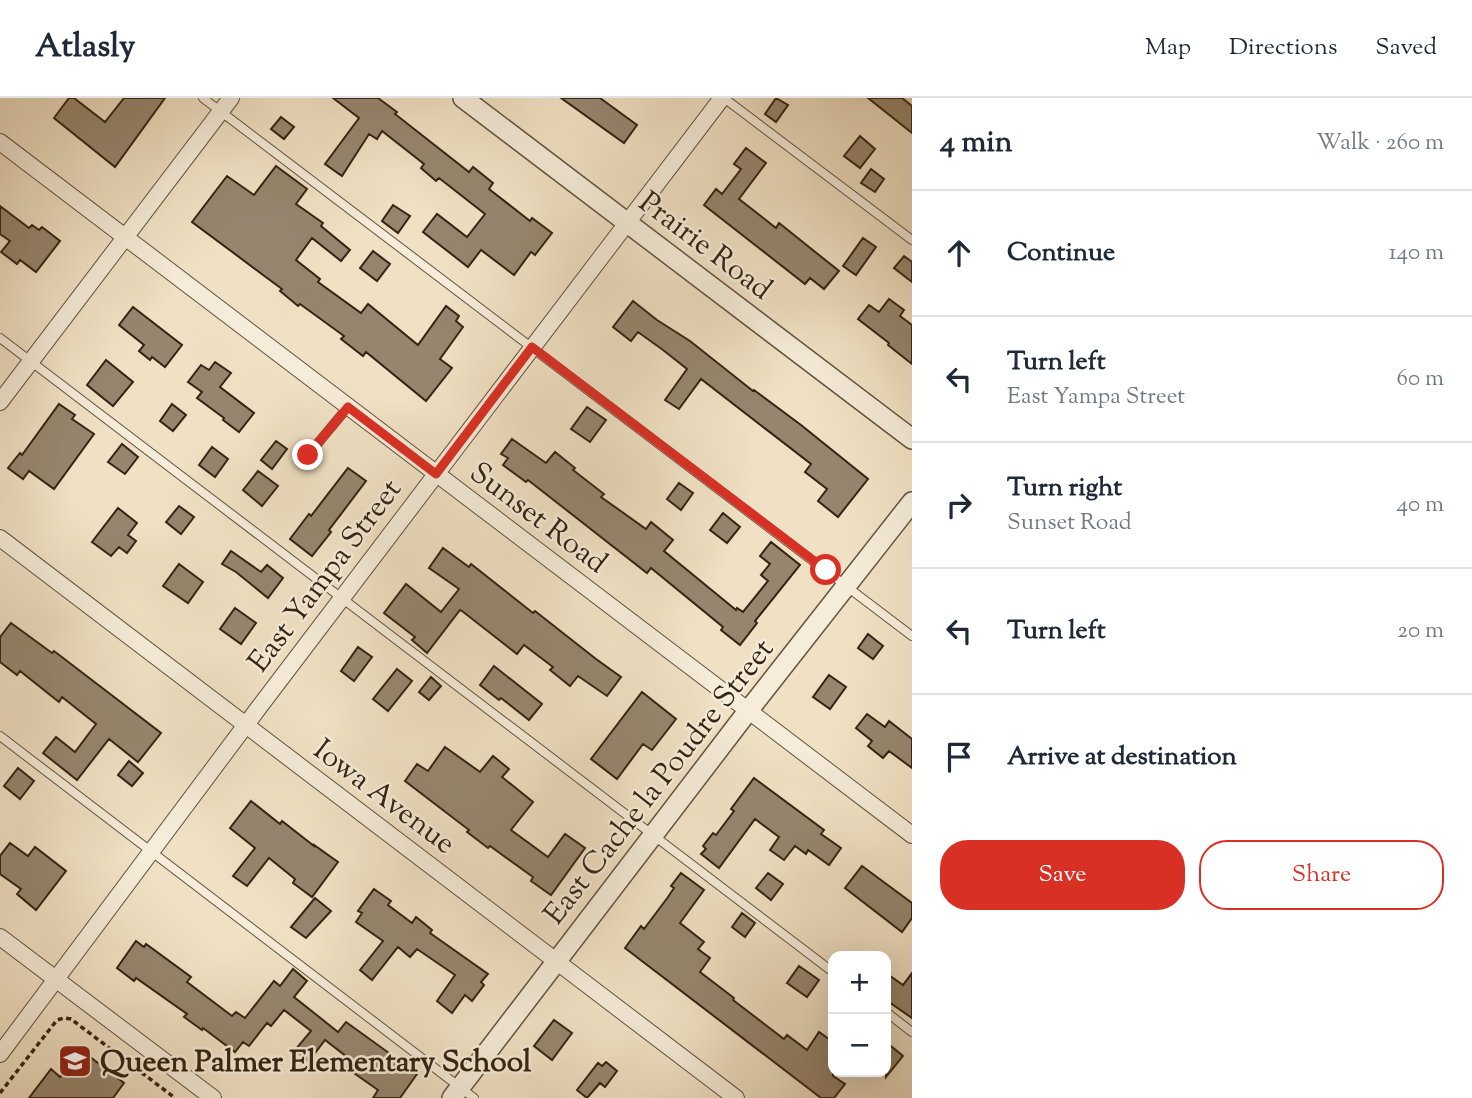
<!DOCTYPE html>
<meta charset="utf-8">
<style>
:root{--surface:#fff;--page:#f2f2f3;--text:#1f2937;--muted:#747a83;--line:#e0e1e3;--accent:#d93025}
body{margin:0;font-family:"Sorts Mill Goudy",serif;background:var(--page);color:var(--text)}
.controls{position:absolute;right:21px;bottom:21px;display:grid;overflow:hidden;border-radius:14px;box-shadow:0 7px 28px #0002}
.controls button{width:63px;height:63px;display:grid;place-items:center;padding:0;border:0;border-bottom:2px solid var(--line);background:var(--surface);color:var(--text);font:35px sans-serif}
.stop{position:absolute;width:21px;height:21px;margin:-16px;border:5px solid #d93025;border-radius:50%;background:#fff}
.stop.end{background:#d93025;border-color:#fff;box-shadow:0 2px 7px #0008}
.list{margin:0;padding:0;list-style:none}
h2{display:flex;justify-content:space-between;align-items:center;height:91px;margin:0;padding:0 28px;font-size:30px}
h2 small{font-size:23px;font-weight:400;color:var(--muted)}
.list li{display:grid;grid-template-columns:46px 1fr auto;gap:21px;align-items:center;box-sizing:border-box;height:126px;padding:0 28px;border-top:2px solid var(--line)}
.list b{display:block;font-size:26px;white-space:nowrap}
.list p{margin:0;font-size:23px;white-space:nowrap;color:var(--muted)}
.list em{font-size:23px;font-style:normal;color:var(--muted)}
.actions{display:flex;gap:14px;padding:21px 28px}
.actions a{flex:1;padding:16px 0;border:2px solid var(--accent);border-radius:28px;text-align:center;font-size:24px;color:var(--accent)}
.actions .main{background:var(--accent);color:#fff}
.icon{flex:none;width:38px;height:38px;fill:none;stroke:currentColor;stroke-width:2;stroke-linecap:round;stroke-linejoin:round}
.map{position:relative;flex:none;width:912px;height:1000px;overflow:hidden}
header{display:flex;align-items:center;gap:42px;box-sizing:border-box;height:98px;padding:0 35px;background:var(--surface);border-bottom:2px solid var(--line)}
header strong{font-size:33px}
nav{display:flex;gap:38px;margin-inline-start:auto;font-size:24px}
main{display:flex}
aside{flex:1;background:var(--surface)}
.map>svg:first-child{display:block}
</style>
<header>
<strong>Atlasly</strong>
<nav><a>Map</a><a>Directions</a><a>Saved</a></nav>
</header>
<main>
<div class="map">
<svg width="912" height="1000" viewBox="0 0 912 1000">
<rect width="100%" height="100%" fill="#f0e1c4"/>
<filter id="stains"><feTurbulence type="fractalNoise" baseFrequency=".00286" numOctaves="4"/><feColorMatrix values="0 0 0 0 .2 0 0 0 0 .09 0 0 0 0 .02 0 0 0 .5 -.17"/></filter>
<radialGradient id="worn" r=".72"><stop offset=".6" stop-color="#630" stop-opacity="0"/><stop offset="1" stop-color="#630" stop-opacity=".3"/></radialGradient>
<!-- building -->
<path fill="#96866f" stroke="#342413" stroke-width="2" d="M69 0H74L105 24 124 0H165L115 69 54 20Z
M333 0H378L397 14 395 16 469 74 473 69 493 85 489 91 530 123 532 120 552 135 535 157 531 154 514 177 481 152 468 169 423 134 437 116 467 139 485 116 439 80 436 83 421 70 424 66 382 33 377 41 369 36 342 78 325 66 359 20Z
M561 0H600L637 27 624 45Z
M776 0 788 7 776 24 765 16Z
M868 0H902L912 8V35Z
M281 19 294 29 284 41 271 31Z
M860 38 875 51 860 70 844 58Z
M746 50 766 65 739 101 776 130 779 125 839 173 824 191 810 180 805 186 704 107 716 91 722 96 741 71 734 66Z
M276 68 307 91 296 106 323 125 321 128 350 152 341 163 312 140 296 162 320 181 318 184 361 215 368 206 418 247 446 208 459 218 456 223 463 229 440 261 452 270 426 303 366 254 363 258 341 241 344 238 300 206 298 208 280 193 282 191 192 124 227 78 254 97Z
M871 71 884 81 875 94 861 85Z
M393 107 410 118 398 135 382 123Z
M0 108 29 130 32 127 39 132 42 129 60 143 36 174 20 162 17 166 1 154 10 143 0 136Z
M863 140 876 149 856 177 843 168Z
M373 153 390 166 377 183 360 170Z
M904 158 912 164V184L894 170Z
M889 201 904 212 900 218 912 227V266L888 247 889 245 858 221 869 207 879 214Z
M633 203 657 222 690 243 753 293 754 292 801 327 868 381 838 419 818 403 827 391 805 374 811 366 701 281 679 311 665 302 687 271 663 252 638 234 631 243 613 229Z
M133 209 182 247 165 269 152 259 150 262 139 253 144 247 119 227Z
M106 262 133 284 113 308 87 287Z
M215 264 231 275 220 289 254 315 239 334 223 322 224 320 197 300 202 294 188 284 201 267 209 272Z
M59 306 75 317 72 321 94 336 54 391 29 373 23 381 8 370 20 355 22 357Z
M172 306 186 317 173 333 160 323Z
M587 309 606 322 590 344 571 331Z
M512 341 546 365 555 354 575 370 573 372 604 396 601 399 646 431 651 424 673 442 664 453 736 512 737 510 743 514 768 483 761 477 770 466 760 458 771 444 800 467 755 523 757 525 740 547 721 532 723 529 651 470 647 475 528 382 526 384 503 367 508 360 501 356Z
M276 343 287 351 272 371 261 362Z
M122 346 138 359 125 376 108 364Z
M212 349 228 361 215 379 199 367Z
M348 370 366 383 329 432 331 434 312 458 290 441 309 416 311 418Z
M258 373 278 388 262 408 243 392Z
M679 385 693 395 681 412 667 401Z
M179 408 194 419 181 436 166 424Z
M118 410 137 425 128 437 136 443 127 455 119 449 111 458 92 444Z
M723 415 740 429 727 445 710 432Z
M443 450 469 469 471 466 533 515 535 513 596 561 621 579 607 598 578 578 570 588 550 572 553 569 524 547 517 556 462 513 460 512 427 555 412 542 415 539 384 515 406 486 441 514 459 491 429 470Z
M231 453 261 474 267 467 283 480 268 500 236 474 222 466Z
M179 466 203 484 188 505 163 488Z
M235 510 256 525 241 546 220 531Z
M11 525 52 555 54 553 161 635 138 664 109 641 77 682 43 655 56 639 75 654 96 626 62 599 59 604 20 573 17 577 0 564V539Z
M868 536 883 548 873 561 858 550Z
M358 549 372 559 354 583 341 573Z
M494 568 542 606 529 622 501 600 499 602 480 587Z
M397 571 412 583 388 613 373 601Z
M829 577 846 589 830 611 813 599Z
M431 579 441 588 429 602 419 594Z
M642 594 676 621 652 652 643 646 617 681 591 661Z
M867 616 885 629 889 623 912 641V670L889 653 883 660 868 648 872 643 856 630Z
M445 649 480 674 493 658 509 671 502 679 533 704 511 732 548 759 565 736 585 750 551 797 531 783 533 779 490 748 488 750 467 734 469 732 405 683 417 666 428 673Z
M129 663 143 675 132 688 118 677Z
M18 670 34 683 20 701 4 688Z
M754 680 824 732 821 736 841 750 829 767 808 752 806 756 795 748 784 762 770 752 779 739 755 721 719 770 701 756 706 751 703 748 713 735 716 737 734 713 731 711Z
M251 703 280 726 282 723 314 748V747L338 764 312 799 293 785 295 781 269 760 247 788 233 778 255 750 230 730Z
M10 745 28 758 35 749 66 773 36 812 17 796 21 791 0 776V758Z
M862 768 912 805V820L902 834 845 790Z
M681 775 704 792 680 825 704 844 698 851 710 860 700 874 734 900 733 902 784 941 787 937 807 952 819 934 833 944V978L845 986 834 1000H821L625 850 641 828 644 831 668 799 674 790 671 788Z
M768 775 783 786 771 802 756 790Z
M374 791 391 803 388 807 412 825 416 819 432 832 430 835 488 876 481 884 484 887 472 903 465 897 452 915 437 903 455 877 417 851 410 859 398 849 372 882 360 872 383 843 356 824 362 815 358 813Z
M315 800 331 813 306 840 291 829Z
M742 815 755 825 745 839 732 829Z
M136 843 144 849 146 846 191 879 187 884 232 918 236 914 245 920 274 883 280 888 293 871 307 883 294 899 338 934 346 924 389 955 388 956 417 976 400 1000H373L378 992 341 966 347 959 325 942 309 963 295 952 311 933 284 912 271 928 267 925 249 948 243 944 235 954 203 930 202 932 184 919 187 916 136 880 134 883 117 870Z
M799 868 819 882 807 899 787 885Z
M886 875 903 887 912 875V920L886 902Z
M554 922 572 935 552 962 534 948Z
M886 944 903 958 886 979Z
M81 952 124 985 113 1000H29L51 971 60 979Z
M606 964 617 973 605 989 600 985 587 1000 577 992 598 965 602 968Z"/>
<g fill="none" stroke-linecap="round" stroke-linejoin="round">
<!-- service casing -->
<g stroke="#63533f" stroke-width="10">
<path id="service" d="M203 0 912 538
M724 0 912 142
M0 240 833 874
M308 357 348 309
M0 638 474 1000
M886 914 912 934"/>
</g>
<!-- minor casing -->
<g stroke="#63533f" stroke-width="18">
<path id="minor" d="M0 44 912 737
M0 304 231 0
M0 440 736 1000
M0 839 213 1000
M0 956 260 608 722 0"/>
</g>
<!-- tertiary casing -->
<g stroke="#63533f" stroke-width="22">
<path id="tertiary" d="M463 0 912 341
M452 1000 748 613 912 404"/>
</g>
<!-- path -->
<path stroke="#342413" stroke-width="3.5" stroke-dasharray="5 3.5" stroke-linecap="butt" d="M0 995 57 922 64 920 71 921 175 1000"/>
<!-- service -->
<use href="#service" stroke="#f5ecd9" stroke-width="8"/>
<!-- minor -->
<use href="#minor" stroke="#f5ecd9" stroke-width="16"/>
<!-- tertiary -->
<use href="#tertiary" stroke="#f5ecd9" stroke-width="19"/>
</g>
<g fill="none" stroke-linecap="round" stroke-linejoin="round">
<!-- route -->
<path stroke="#d93025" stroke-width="9" d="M308 357 348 309 436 376 532 249 826 472"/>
</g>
<!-- icons -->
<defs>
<g id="school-square" transform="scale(1.75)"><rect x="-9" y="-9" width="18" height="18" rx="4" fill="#8f2418" stroke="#f5ecd9"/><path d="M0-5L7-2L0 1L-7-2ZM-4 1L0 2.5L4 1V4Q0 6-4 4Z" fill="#fff"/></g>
</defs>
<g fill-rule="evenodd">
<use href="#school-square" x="75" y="963"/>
</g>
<g text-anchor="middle" stroke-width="5" stroke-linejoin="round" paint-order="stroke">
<!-- street labels -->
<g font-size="30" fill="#342413" stroke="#f5ecd9">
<text transform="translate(706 147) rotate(37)" y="10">Prairie Road</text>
<text transform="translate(539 419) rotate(37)" y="10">Sunset Road</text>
<text transform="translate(324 477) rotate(-53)" y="10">East Yampa Street</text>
<text transform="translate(658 683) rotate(-52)" y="10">East Cache la Poudre Street</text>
<text transform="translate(385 698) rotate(37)" y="10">Iowa Avenue</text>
</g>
<!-- poi labels -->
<g font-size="30" font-weight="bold" fill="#342413" stroke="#f5ecd9" text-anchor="start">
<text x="100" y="973">Queen Palmer Elementary School</text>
</g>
</g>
<rect width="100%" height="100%" filter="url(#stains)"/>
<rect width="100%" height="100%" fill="url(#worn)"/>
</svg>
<div class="controls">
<button>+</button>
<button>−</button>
</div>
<div class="stop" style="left:826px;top:472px"></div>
<div class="stop end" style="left:308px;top:357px"></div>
</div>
<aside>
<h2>4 min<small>Walk · 260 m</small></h2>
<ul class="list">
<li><svg class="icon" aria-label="ahead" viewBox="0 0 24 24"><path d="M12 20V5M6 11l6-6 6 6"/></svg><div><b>Continue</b></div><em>140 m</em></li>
<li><svg class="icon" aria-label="left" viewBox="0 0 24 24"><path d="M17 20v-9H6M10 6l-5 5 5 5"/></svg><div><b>Turn left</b><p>East Yampa Street</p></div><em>60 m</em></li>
<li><svg class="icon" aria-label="right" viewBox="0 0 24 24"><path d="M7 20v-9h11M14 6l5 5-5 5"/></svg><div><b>Turn right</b><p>Sunset Road</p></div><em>40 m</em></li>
<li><svg class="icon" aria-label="left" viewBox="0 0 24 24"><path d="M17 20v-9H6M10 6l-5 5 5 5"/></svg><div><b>Turn left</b></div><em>20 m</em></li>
<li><svg class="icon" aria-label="arrive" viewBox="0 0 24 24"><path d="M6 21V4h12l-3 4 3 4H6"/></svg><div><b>Arrive at destination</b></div></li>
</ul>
<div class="actions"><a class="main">Save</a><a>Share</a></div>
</aside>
</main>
